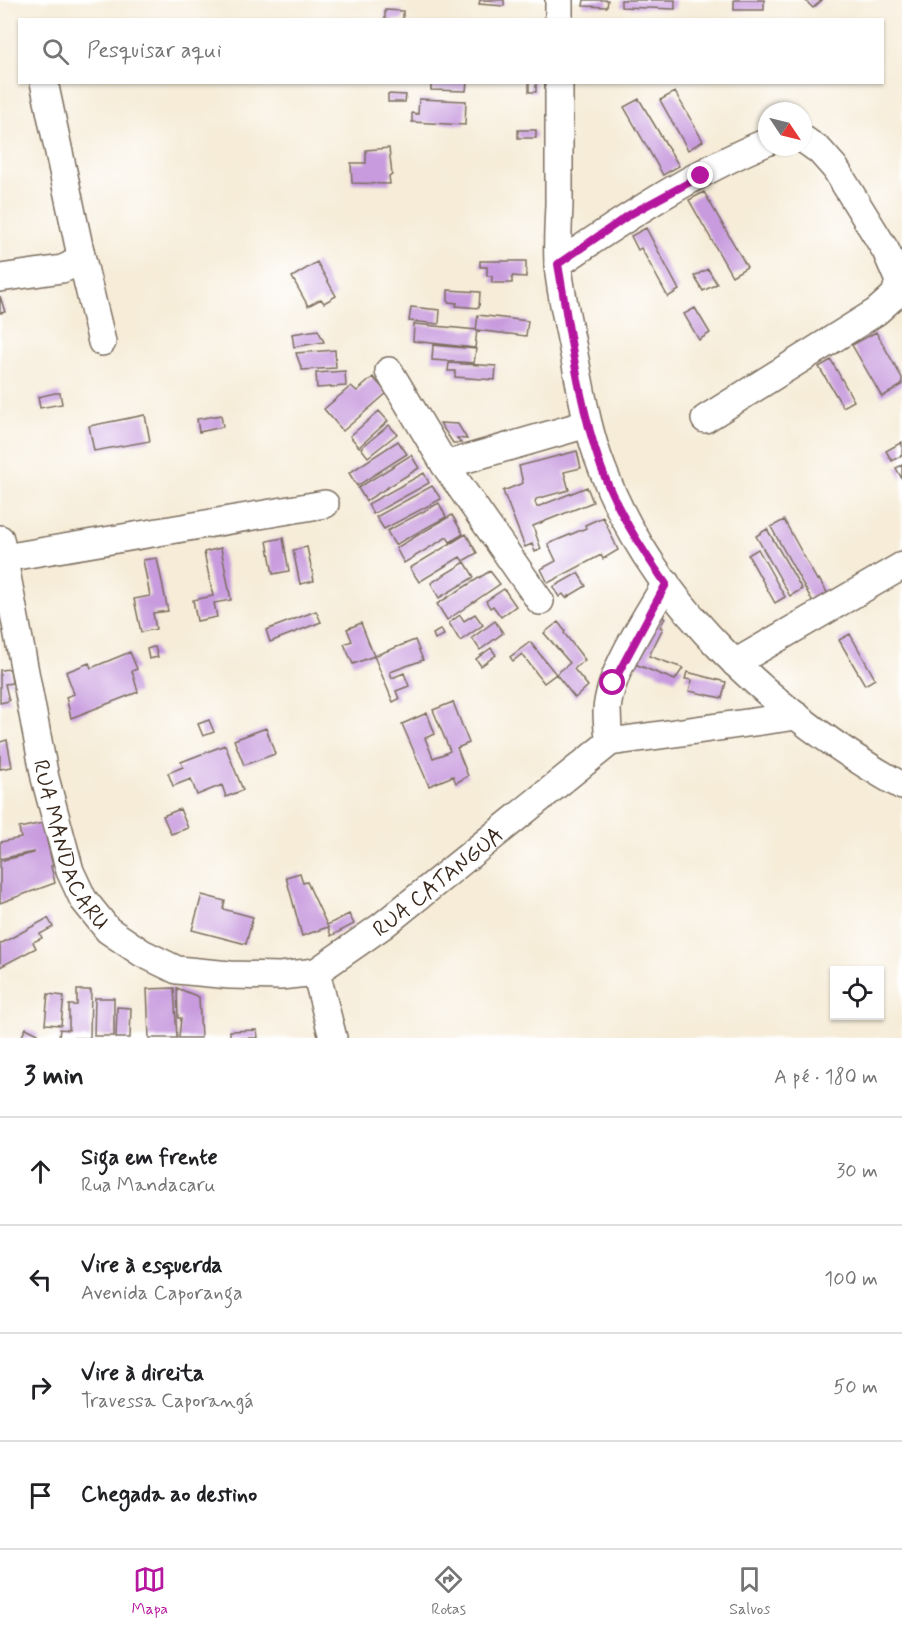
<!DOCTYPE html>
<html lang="pt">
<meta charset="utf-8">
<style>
:root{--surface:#fff;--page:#f2f2f2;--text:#202124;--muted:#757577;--line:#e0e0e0;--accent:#b5179e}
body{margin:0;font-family:Mynerve,sans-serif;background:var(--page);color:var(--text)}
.controls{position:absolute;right:18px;bottom:18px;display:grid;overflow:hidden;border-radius:0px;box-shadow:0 2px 4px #0004}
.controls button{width:54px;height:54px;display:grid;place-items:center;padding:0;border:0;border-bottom:2px solid var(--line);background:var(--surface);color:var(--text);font:30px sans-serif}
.compass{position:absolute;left:758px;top:102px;width:54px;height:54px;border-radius:50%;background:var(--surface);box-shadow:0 2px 4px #0004;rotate:125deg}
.stop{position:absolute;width:18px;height:18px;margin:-14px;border:4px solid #b5179e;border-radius:50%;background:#fff}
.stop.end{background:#b5179e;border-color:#fff;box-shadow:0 2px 6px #0008}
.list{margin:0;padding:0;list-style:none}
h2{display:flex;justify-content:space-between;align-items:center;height:78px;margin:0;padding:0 24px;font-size:26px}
h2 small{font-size:20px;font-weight:400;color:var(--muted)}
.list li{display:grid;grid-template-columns:39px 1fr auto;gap:18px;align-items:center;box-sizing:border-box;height:108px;padding:0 24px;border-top:2px solid var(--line)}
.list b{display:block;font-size:22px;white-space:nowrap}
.list p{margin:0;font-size:20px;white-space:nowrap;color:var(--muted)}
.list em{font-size:20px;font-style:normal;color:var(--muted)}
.icon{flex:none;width:33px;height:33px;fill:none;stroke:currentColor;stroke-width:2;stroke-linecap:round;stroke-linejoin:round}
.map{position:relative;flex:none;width:902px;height:1038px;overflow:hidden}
.search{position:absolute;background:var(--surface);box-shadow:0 2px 4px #0004;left:18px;right:18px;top:18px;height:66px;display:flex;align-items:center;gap:15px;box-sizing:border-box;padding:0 21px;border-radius:0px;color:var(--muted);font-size:22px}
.sheet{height:510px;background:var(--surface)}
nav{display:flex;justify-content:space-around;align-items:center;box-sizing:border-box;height:84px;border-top:2px solid var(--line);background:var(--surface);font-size:16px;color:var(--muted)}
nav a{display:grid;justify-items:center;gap:3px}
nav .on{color:var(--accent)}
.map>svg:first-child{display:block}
</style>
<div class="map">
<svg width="902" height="1038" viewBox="0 0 902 1038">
<rect width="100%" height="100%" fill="#fff"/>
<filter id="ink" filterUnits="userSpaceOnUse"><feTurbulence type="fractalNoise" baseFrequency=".0167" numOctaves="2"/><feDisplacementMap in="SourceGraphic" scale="12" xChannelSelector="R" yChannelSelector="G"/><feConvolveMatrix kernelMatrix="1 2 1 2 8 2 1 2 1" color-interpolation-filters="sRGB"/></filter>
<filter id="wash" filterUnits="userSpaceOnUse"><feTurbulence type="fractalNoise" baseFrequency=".008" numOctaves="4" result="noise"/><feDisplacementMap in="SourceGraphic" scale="24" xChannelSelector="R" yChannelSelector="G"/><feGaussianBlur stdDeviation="1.35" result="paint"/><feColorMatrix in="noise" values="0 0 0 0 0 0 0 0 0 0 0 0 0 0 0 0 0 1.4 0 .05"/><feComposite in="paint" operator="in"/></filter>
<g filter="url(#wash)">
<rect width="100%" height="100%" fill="#f6ecd8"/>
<g id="blocks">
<!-- building -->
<path fill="#c89bde" d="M480 0H504V6L479 4Z
M584 0H608L607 7 583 6Z
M621 0H675V9L621 7Z
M734 0H764V10H734Z
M805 0H822L813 8Z
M385 10 403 11V20H385Z
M431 82H467L466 91 431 90Z
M529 82H536V92H529Z
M675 92 703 141 688 150 660 100Z
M388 94 406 95 405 102H388Z
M419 99 466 101 465 125 412 122V113L418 114Z
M639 99 679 166 663 175 624 107Z
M518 130H536V138H518Z
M389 148 392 175 389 176 390 184 352 183 351 163H366V150Z
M704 192 747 267 732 276 689 200Z
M646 228 679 290 668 297 641 248 638 250 631 236Z
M480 261H526V277L512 276V283H492V276H487V267H480Z
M317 262 336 296 324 303 321 299 308 306 292 277Z
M708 269 717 284 703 291 694 276Z
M448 290 480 292 479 308 456 306 457 303 448 302Z
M0 296 5 312 0 313Z
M411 307 440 310 439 324 409 321Z
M695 308 710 333 699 340 684 314Z
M478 315 528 321 526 336 476 330Z
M414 324 477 330 475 348 413 341Z
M318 330 324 342 294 347 292 334Z
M876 332 902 378V385L882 397 852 345Z
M433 345 476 349 474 363 432 360Z
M335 350 336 368 302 370 296 353Z
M831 360 854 401 843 407 819 367Z
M449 363 496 366 495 380 455 377V371H448Z
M345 371 346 386 317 388 316 373Z
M373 377 387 393 343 431 324 409 351 386 357 391Z
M55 393H60L62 404 40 408 38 397Z
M379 411 388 421 359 447 350 436Z
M145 415 150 441 94 451 89 426Z
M221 415 223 427 199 432 197 419Z
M440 423 458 424 467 439 457 438 461 443H453Z
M389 425 397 434 368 457 361 448Z
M398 441 407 454 357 486 349 473Z
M902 442V455L892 461 886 451Z
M577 451 581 468 564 472 569 490 536 499 535 502 537 507 587 487 593 502 533 526 541 549 535 552 532 544 525 547 503 491 523 483 519 466Z
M411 455 419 468 366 501 358 488Z
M902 465V479L896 468Z
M424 473 429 483 373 514 368 504Z
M432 486 441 499 384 529 376 517Z
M439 503 446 517 395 545 387 531Z
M452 515 463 534 450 542 447 537 404 563 396 548Z
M603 517 618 550 603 559 601 555 548 583 541 569 556 561 548 544 586 528 585 525Z
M784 520 817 580 819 579 829 596 814 604 771 527Z
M767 529 802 589 790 596 756 536Z
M466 534 477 553 463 561 460 557 419 582 410 568Z
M283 538 289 571 273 574 267 541Z
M307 547 314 581 300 584 293 550Z
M221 548 231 600 214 603 217 617 197 621 193 600 213 596 204 552Z
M758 549 785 597 775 603 748 555Z
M157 558 168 611 153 613 156 629 141 632 134 599 150 596 143 560Z
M465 562 474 577 439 598 431 583Z
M490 571 500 584 447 620 437 604Z
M578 573 586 586 566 598 563 594 559 597 553 587Z
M504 589 516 606 501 617 493 606 490 608 486 601Z
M316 611 321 622 270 642 266 630Z
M654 613 665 618 660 627 663 628 649 656 683 668 675 680 630 662Z
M475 614 483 625 460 641 449 623 460 615 464 621Z
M495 621 503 633 480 650 472 638Z
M558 622 565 631 564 633 585 660 574 669 588 686 575 698 556 674 570 663 544 633Z
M361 623 374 656 353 664 344 644 352 641 347 629Z
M441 629 444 635 435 639 433 634Z
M850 634 875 679 865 685 839 640Z
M415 640 423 660 390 672 392 678 404 673 409 686 396 691 399 699 393 702 374 656Z
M530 642 556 674 544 683 522 654 513 661 510 657Z
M153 647H155L158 657 149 659 147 649Z
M491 648 496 655 481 666 476 659Z
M130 652 137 669 132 671 138 692 71 718 66 697 74 694 66 672 89 663 91 668Z
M10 669 12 683 5 684 9 701 0 703V670Z
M687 672 726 682 722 698 689 691 692 680 685 679Z
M453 702 469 743 457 748 468 776 456 783 453 776 429 786 402 724 427 713 435 734 425 738 433 758 444 754 450 751 433 710Z
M209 720 214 732 203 736 198 724Z
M266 728 275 754 244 765 234 740Z
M7 740 12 767 0 769V742Z
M225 745 243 790 226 797 222 785 197 795 191 779 173 786 168 773 183 767 181 762Z
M180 809 188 828 171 834 163 816Z
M43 823 53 866H51L55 883 0 903V861L34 853V852L0 859V842L21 838 19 828Z
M300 873 303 883 307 882 327 925 349 914 354 924 331 936 328 927 302 936 286 877Z
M202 895 225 901 223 909 253 917 246 944 192 930Z
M48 918 53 927 40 934 42 938 33 942 36 948 0 967V944Z
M174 988 177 1038H149L147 989Z
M177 988 199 997 201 1038H179L181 1018H178Z
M77 990H91L90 1038H59L60 1029 69 1030V1005H77Z
M48 994 64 996 61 1025 45 1024Z
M95 998H114V1036H94Z
M117 1007 131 1008 130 1038H116Z
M26 1028 38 1034 37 1038H21Z
M257 1030 258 1038H230V1031Z"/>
</g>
</g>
<g filter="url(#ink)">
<use href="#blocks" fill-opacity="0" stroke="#7c6e5f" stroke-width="1.5"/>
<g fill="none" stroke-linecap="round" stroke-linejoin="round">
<!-- minor casing -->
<g stroke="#7c6e5f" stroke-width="30">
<g id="minor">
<path d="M559 0V20"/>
<path d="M559 82C559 123 559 164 559 205 558 225 557 245 558 264 560 292 568 322 573 349 581 390 587 430 602 468 653 605 777 716 902 786"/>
<path d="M80 251 102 342"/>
<path d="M558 264C624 219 693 173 767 142"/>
<path d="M0 278 62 269C73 265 77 262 80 251L44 82"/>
<path d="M389 371 445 465 540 601"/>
<path d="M705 419 876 312 895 295 899 281 886 251 835 168 820 151 803 139"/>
<path d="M445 465 587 424"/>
<path id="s1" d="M0 539 45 778 70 871 83 899 108 930 142 953 177 970 230 975 280 976 316 972"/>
<path d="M4 558 325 504"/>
<path d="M735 663 902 566"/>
<path d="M610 742C608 732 607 721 607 710 610 670 646 619 666 583"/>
<path id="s2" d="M333 1038 316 972 382 926 610 742 797 716"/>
</g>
</g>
<!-- minor -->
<use href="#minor" stroke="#fff" stroke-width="27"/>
</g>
</g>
<g fill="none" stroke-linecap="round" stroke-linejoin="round" filter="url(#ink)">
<!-- route -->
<path stroke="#b5179e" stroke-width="8" d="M613 683 666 584C640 547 616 509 601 467 578 402 570 332 558 264L629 215 701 176"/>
</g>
<g text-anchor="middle" stroke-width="4.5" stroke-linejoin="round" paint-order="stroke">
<!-- street labels -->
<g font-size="22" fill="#3b2a1e" stroke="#fff">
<text dy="8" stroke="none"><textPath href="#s1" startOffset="315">RUA MANDACARU</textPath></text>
<text dy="8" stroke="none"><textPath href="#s2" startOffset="220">RUA CATANGUA</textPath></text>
</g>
</g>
</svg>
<div class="controls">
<button><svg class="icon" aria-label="locate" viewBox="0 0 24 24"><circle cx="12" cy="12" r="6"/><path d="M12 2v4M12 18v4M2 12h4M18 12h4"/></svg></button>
</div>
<svg class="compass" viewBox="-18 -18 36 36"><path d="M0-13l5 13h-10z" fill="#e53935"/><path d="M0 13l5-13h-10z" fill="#757577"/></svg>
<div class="stop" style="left:613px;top:683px"></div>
<div class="stop end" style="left:701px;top:176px"></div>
<div class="search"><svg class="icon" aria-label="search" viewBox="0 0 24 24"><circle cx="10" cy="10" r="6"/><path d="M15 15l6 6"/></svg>Pesquisar aqui</div>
</div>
<section class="sheet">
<h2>3 min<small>A pé · 180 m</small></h2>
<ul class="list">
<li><svg class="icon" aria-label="ahead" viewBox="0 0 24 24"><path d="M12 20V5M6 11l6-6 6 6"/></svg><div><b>Siga em frente</b><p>Rua Mandacaru</p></div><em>30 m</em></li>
<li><svg class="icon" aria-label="left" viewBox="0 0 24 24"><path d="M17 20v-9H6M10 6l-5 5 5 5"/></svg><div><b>Vire à esquerda</b><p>Avenida Caporanga</p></div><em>100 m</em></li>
<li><svg class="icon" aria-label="right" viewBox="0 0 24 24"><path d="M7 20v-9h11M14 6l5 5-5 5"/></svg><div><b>Vire à direita</b><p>Travessa Caporangá</p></div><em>50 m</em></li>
<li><svg class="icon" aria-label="arrive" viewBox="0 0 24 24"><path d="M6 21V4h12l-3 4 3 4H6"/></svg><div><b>Chegada ao destino</b></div></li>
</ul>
</section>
<nav>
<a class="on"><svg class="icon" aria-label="map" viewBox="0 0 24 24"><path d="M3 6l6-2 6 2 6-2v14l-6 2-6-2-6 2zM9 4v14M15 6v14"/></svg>Mapa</a>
<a><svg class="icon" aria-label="directions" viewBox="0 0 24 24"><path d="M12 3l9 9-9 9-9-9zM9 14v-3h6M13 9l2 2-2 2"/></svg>Rotas</a>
<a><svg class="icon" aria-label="saved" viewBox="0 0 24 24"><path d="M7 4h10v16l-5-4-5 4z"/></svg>Salvos</a>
</nav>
